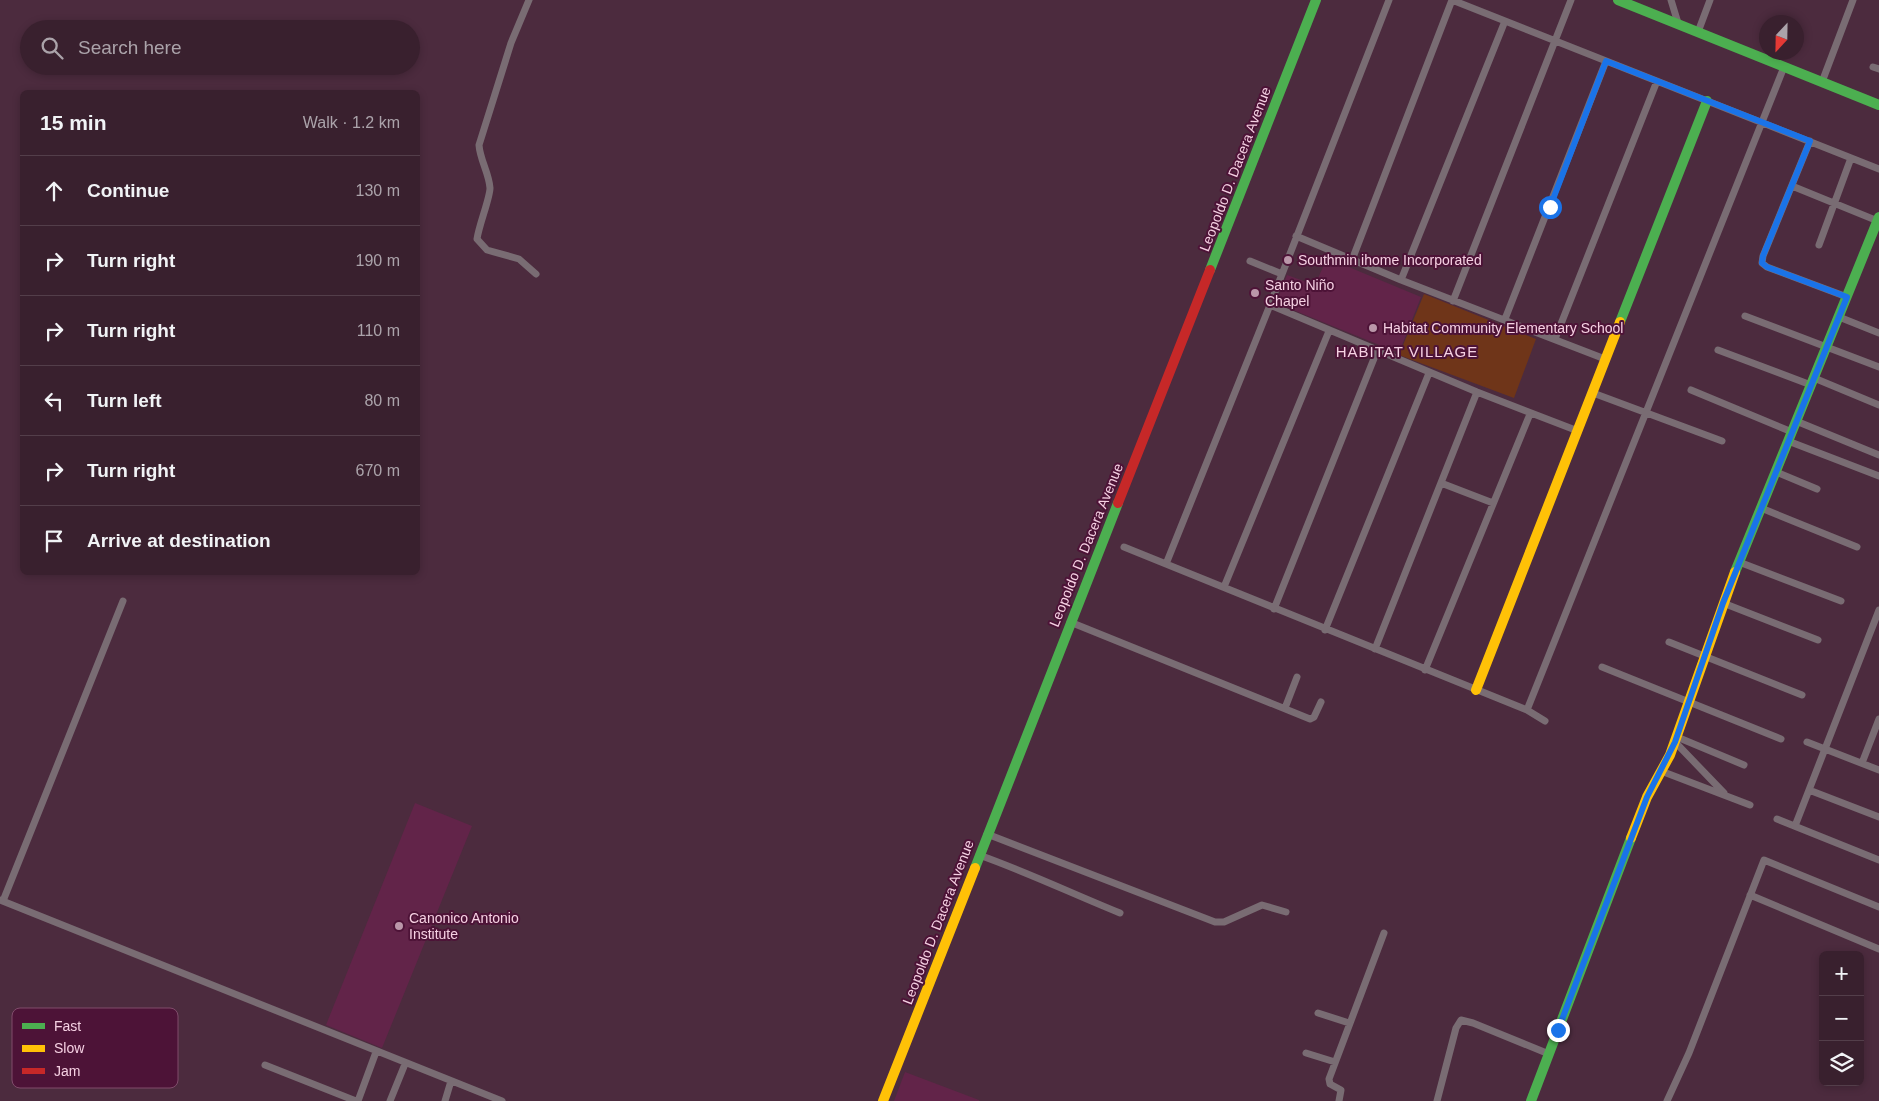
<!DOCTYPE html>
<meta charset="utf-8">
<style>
:root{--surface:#39202e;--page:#442d3a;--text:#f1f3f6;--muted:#aba3aa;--line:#533e4a}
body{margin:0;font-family:Arial,sans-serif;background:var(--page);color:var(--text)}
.controls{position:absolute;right:15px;bottom:15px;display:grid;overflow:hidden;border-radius:8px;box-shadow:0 2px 8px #0003}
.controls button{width:45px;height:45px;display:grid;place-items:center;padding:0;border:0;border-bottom:1px solid var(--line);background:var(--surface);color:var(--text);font:25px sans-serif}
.compass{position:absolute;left:1759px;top:15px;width:45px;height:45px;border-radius:50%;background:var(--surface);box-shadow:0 2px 8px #0003;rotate:202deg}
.stop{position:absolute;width:15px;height:15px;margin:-11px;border:4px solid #1a73e8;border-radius:50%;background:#fff}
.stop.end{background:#1a73e8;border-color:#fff;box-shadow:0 1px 5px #0008}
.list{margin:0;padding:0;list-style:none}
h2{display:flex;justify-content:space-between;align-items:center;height:65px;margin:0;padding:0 20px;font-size:21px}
h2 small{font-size:16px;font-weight:400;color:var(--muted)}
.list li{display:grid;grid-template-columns:32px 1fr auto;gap:15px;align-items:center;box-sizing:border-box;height:70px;padding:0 20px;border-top:1px solid var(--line)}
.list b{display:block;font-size:19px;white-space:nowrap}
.list em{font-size:16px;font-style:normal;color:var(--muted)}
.icon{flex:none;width:28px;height:28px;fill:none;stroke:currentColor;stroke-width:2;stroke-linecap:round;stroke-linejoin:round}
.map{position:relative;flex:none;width:1879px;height:1101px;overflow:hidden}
.search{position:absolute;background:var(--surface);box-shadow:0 2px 8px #0003;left:20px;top:20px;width:400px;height:55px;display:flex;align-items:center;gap:12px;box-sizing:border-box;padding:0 18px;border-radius:28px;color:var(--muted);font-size:19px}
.panel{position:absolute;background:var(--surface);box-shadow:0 2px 8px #0003;left:20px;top:90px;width:400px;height:485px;border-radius:8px}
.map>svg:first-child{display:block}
</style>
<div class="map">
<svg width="1879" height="1101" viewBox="0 0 1879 1101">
<rect width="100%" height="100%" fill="#4c2b3e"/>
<!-- built -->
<path fill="#622449" d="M1327 258 1421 297 1399 353 1276 303 1287 275 1315 285Z
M415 803 472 826 382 1048 326 1025Z
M905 1072 979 1100V1101H894Z"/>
<!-- green -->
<path fill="#6f3519" d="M1424 294 1536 339 1514 398 1399 355Z"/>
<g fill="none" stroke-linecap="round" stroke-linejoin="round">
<!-- street -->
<path stroke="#796c73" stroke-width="7" d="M529 0 511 43 479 145C480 160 489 173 490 188 490 198 479 225 477 239L487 250 519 259 536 274
M1452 0 1879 169
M1671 0 1678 23
M1698 32 1710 0
M1873 67 1879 69
M1822 82 1853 0
M1810 141 1763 256 1762 263 1767 267 1847 297
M1792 186 1878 221
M1296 236 1401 280 1605 359
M1819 245 1851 158
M1352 260 1452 0
M1250 261 1282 274
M1401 280 1505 21
M1453 301 1571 0
M1270 305 1477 392 1578 431
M1745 316 1879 367
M1839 317 1879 333
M1505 319 1606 61
M1555 339 1657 81
M1718 350 1811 385
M1814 378 1879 405
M1691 390 1792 432
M1593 393 1722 441
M1796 421 1879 455
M1788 441 1879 476
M1776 472 1817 489
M1441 483 1493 503
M1761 508 1857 547
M1124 547 1527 710 1545 721
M1739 562 1841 601
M1166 564 1270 305 1389 0
M1224 587 1329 331
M1723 603 1818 640
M1274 609 1377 351
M1070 622 1310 719 1314 717 1321 702
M1325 630 1429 373
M1669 642 1802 695
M1375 649 1477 392
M1602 667 1781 739
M1425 670 1530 414
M1285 708 1297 677
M1527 710 1784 67
M1677 737 1744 765
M1675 742 1724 793
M1807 742 1879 770
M1862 763 1879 719
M1661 771 1750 805
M1809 790 1879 817
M1777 819 1879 860
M1795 826 1879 610
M987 834 1215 922H1224L1262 905 1286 912
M979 855C1027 872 1073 894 1120 913
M1750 895 1879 949
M0 900 502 1101
M3 901 123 601
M1318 1013 1349 1023
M1306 1053 1335 1062
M265 1065 356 1101
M358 1101 376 1052
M390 1101 405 1064
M445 1101 451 1081
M1339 1101 1341 1090 1330 1084 1329 1079 1384 933
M1437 1101 1456 1028 1461 1020 1473 1023 1549 1054
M1667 1101 1689 1053 1764 860 1879 907"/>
<!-- fast -->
<path stroke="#4caf50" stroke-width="10" d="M1618 0 1879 105
M1210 270 1316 0
M1620 322 1707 101
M1735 572 1879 217
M975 868 1118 503
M1531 1101 1631 838"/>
<!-- slow -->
<path stroke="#ffc107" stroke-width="10" d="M1476 690 1620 322
M1631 838 1647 797 1670 755 1735 572
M883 1101 975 868"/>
<!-- jam -->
<path stroke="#c62828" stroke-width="10" d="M1118 503 1210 270"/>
</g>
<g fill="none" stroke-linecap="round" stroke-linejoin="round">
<!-- route -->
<path stroke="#1a73e8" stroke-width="6" d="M1550 207 1606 61 1810 141 1763 256 1762 263 1767 267 1847 297 1723 603 1675 742 1647 797 1558 1030"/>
</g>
<!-- markers -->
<g fill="#ba97a9" stroke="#4d1337" stroke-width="2">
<circle cx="1288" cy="260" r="5"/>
<circle cx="1255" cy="293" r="5"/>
<circle cx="1373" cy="328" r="5"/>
<circle cx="399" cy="926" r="5"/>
</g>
<g text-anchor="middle" stroke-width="4" stroke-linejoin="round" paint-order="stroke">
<!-- street labels -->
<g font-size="14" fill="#f6d1e3" stroke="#4d1337">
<text transform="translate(1235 169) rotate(-69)" y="5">Leopoldo D. Dacera Avenue</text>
<text transform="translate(1086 545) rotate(-68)" y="5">Leopoldo D. Dacera Avenue</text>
<text transform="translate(938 922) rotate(-69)" y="5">Leopoldo D. Dacera Avenue</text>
</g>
<!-- poi labels -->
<g font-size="14" fill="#f6d1e3" stroke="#4d1337" text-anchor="start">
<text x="1298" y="265">Southmin ihome Incorporated</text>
<text x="1265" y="290">Santo Niño<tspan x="1265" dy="16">Chapel</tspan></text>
<text x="1383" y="333">Habitat Community Elementary School</text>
<text x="409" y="923">Canonico Antonio<tspan x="409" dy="16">Institute</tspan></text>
</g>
<!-- neighbourhood labels -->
<g font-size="15" letter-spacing="1" fill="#f6d1e3" stroke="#4d1337">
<text x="1407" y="357">HABITAT VILLAGE</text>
</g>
</g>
<!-- legend -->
<rect x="12" y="1008" width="166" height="80" rx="8" fill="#4d1337" stroke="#804c6b" stroke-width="1"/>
<rect x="22" y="1023" width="23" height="6" fill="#4caf50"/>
<rect x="22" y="1045" width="23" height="7" fill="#ffc107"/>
<rect x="22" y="1068" width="23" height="6" fill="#c62828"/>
<g font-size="14" fill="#f6d1e3">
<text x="54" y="1031">Fast</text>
<text x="54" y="1053">Slow</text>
<text x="54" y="1076">Jam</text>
</g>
</svg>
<div class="controls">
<button>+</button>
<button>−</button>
<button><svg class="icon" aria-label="layers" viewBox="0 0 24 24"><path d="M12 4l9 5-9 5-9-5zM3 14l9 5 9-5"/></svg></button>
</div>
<svg class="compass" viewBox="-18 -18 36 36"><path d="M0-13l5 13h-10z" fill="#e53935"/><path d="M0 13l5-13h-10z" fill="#aba3aa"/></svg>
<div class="stop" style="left:1550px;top:207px"></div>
<div class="stop end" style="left:1558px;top:1030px"></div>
<div class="search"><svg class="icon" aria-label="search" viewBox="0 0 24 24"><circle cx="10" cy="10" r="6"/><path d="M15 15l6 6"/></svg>Search here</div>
<section class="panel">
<h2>15 min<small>Walk · 1.2 km</small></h2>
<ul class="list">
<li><svg class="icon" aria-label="ahead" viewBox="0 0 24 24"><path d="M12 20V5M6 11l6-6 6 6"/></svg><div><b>Continue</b></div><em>130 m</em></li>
<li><svg class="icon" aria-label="right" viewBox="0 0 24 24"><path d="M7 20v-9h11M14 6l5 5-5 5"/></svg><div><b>Turn right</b></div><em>190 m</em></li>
<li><svg class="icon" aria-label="right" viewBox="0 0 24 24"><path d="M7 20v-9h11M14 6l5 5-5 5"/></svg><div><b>Turn right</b></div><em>110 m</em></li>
<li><svg class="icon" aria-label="left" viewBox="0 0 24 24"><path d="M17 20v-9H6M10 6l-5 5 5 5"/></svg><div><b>Turn left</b></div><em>80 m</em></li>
<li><svg class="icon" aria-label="right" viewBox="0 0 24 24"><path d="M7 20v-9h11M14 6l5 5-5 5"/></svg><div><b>Turn right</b></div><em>670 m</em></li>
<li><svg class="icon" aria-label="arrive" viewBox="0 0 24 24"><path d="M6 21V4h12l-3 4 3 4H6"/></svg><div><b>Arrive at destination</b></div></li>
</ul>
</section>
</div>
